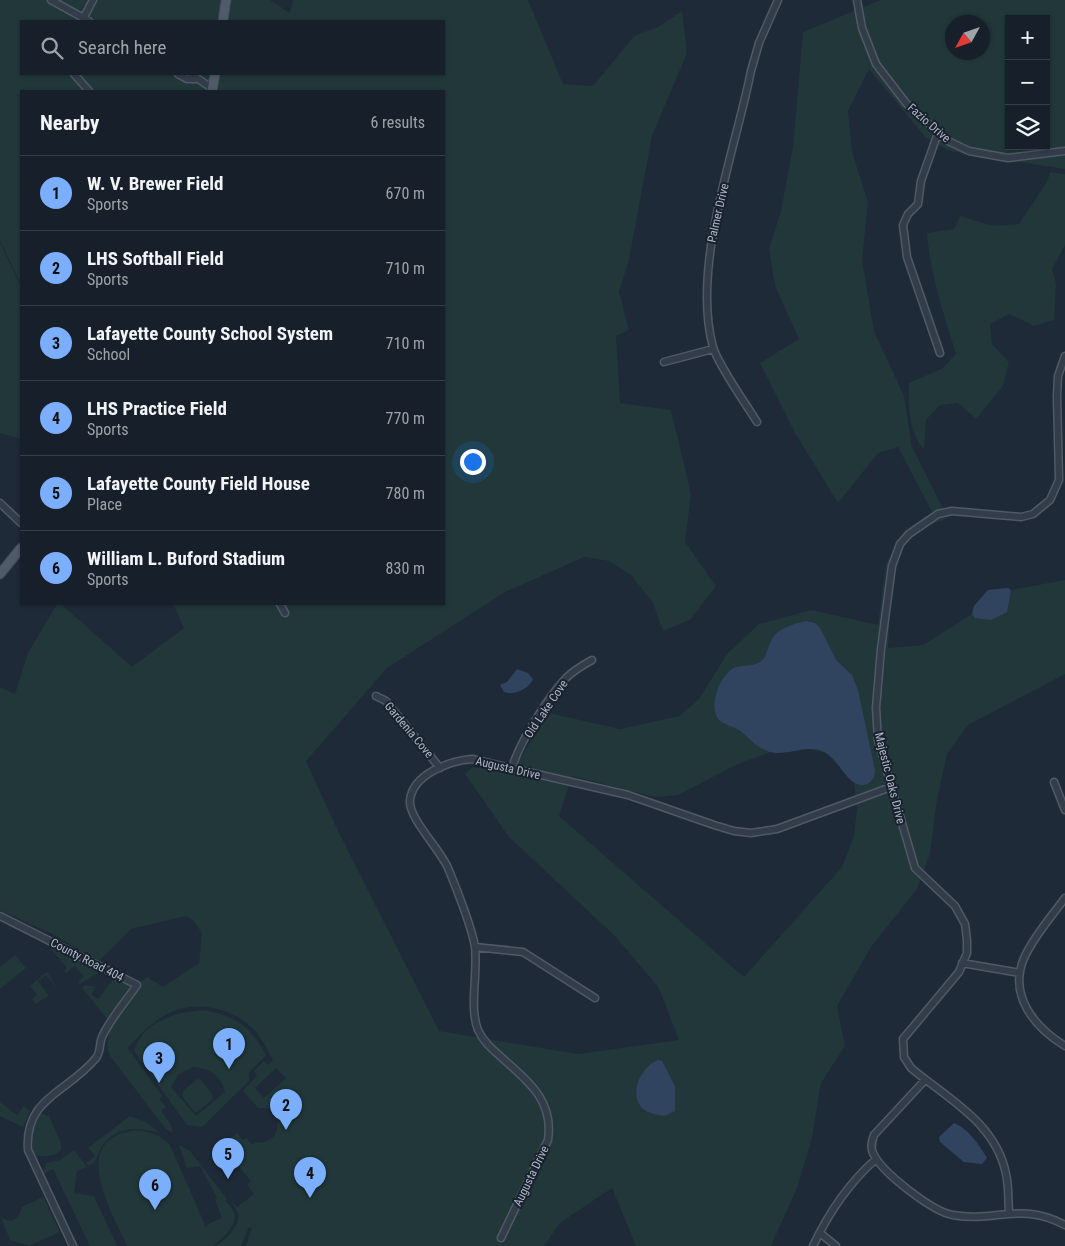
<!DOCTYPE html>
<meta charset="utf-8">
<style>
:root{--surface:#17202a;--page:#202832;--text:#f1f3f6;--muted:#9ea3a8;--line:#363e47;--accent:#7baefd}
body{margin:0;font-family:"Roboto Condensed",sans-serif;background:var(--page);color:var(--text)}
.controls{position:absolute;right:15px;top:15px;display:grid;overflow:hidden;border-radius:0px;box-shadow:0 1px 4px #0004}
.controls button{width:45px;height:45px;display:grid;place-items:center;padding:0;border:0;border-bottom:1px solid var(--line);background:var(--surface);color:var(--text);font:25px sans-serif}
.compass{position:absolute;left:945px;top:15px;width:45px;height:45px;border-radius:50%;background:var(--surface);box-shadow:0 1px 4px #0004;rotate:230deg}
.you{position:absolute;left:472px;top:461px;width:18px;height:18px;margin:-12px;border:4px solid #fff;border-radius:50%;background:#1a73e8;box-shadow:0 0 0 8px #1a73e833}
.badge{display:grid;place-items:center;width:32px;height:32px;border-radius:50%;background:var(--accent);color:#111;font-size:16px;font-weight:700}
.pin{position:absolute;translate:-50% -41px;filter:drop-shadow(0 1px 2px #0008)}
.pin::after{content:'';position:absolute;top:26px;width:18px;height:15px;background:inherit;clip-path:polygon(0 0,100% 0,50% 100%)}
.list{margin:0;padding:0;list-style:none}
h2{display:flex;justify-content:space-between;align-items:center;height:65px;margin:0;padding:0 20px;font-size:21px}
h2 small{font-size:16px;font-weight:400;color:var(--muted)}
.list li{display:grid;grid-template-columns:32px 1fr auto;gap:15px;align-items:center;box-sizing:border-box;height:75px;padding:0 20px;border-top:1px solid var(--line)}
.list b{display:block;font-size:19px;white-space:nowrap}
.list p{margin:0;font-size:16px;white-space:nowrap;color:var(--muted)}
.list em{font-size:16px;font-style:normal;color:var(--muted)}
.icon{flex:none;width:28px;height:28px;fill:none;stroke:currentColor;stroke-width:2;stroke-linecap:round;stroke-linejoin:round}
.map{position:relative;flex:none;width:1065px;height:1246px;overflow:hidden}
.search{position:absolute;background:var(--surface);box-shadow:0 1px 4px #0004;left:20px;top:20px;width:425px;height:55px;display:flex;align-items:center;gap:12px;box-sizing:border-box;padding:0 18px;border-radius:0px;color:var(--muted);font-size:19px}
.panel{position:absolute;background:var(--surface);box-shadow:0 1px 4px #0004;left:20px;top:90px;width:425px;height:515px;border-radius:0px}
.map>svg:first-child{display:block}
</style>
<div class="map">
<svg width="1065" height="1246" viewBox="0 0 1065 1246">
<rect width="100%" height="100%" fill="#1f2a38"/>
<!-- green -->
<path fill="#213739" fill-rule="evenodd" d="M0 0H270L290 13 293 0H528L563 84 593 86 634 36 658 27 682 11 687 53 652 136 629 260 619 292 629 330 616 336 620 403 671 410 691 494 685 542 716 586 690 620 663 631 653 603 631 575 609 561 584 557 505 592 387 668 306 761 338 831 439 1031 578 1054 679 1040 659 988 616 937 509 837 465 774 473 767 510 774 549 713 620 729 680 716 699 699 727 654 759 624 811 610 878 625 886 564 903 532 932 512 898 447 878 453 838 503 795 433 760 363 799 339 775 286 769 249 781 211 793 147 803 32 881 0H1065V169L949 151 925 137 869 69 848 111 852 152 868 202 862 260 874 331 904 396 912 447 941 505 945 519C933 524 917 530 908 541 891 564 890 619 888 648L923 645 972 614 974 606 988 590 1008 588 1011 590 1065 580V674L968 725 947 754 937 800 930 854 917 889 871 947 837 1006 845 1046 821 1083 812 1138 797 1188 771 1246H636L612 1188 560 1223 544 1246H246L252 1228 249 1227 241 1246H216C225 1240 240 1226 238 1214 236 1209 233 1205 230 1200L237 1207 254 1194 247 1185 251 1181 221 1146 237 1133 243 1140 246 1138 253 1145 255 1142C278 1146 286 1120 267 1108H258L243 1091 257 1075 254 1071 264 1061 268 1065 273 1060C268 1052 265 1044 259 1036 243 1013 208 1001 180 1009 158 1015 142 1032 128 1048L162 1096 159 1099 166 1107 161 1111 172 1126V1133L165 1128 110 1056 107 1047 110 1026 137 985 147 977 163 987 199 963 202 933 193 920 186 916 131 929 99 961 52 934 0 910V687L15 694 28 653 57 604H61L132 667 184 628 173 604H444V91H21V285L0 240ZM1009 19H1046V146H1009ZM21 21H444V74H21ZM952 22H982V52H952ZM806 748 826 753 854 782 857 807 854 836 842 867 744 977 559 816 572 776 654 797 678 795 738 764 771 752H789ZM276 1068 286 1078 264 1098 255 1088Z
M1050 172 1065 174V245L1052 269 1056 284 1054 320 1034 326 1009 314 990 324 992 344 1009 362 1003 386 976 419 958 403 940 405 926 420 924 450C909 432 908 406 909 383L943 368 956 354C944 315 930 275 927 233L954 229 960 216 993 226 1019 224 1047 182Z
M0 242 21 287V439L0 433Z
M56 946 103 970 80 984 78 982 84 977 75 966 66 973 64 971 67 968 52 950 48 951Z
M15 955 26 968 0 989V967Z
M47 972 58 989 46 975 38 981 49 996 35 1004 32 999 37 995 30 986Z
M115 977 131 986 109 1021 82 988 85 985 96 987 91 994 98 999Z
M203 1010C235 1015 250 1026 266 1055L249 1072V1081L202 1127 187 1125 134 1051C142 1022 176 1012 203 1010ZM193 1067C210 1068 221 1075 225 1092L196 1116 171 1087 179 1074Z
M197 1079 201 1080 212 1094 213 1099 197 1112H194L182 1096 183 1091Z
M0 1102 17 1115 24 1106 30 1111 23 1127 0 1116Z
M41 1113 49 1116 61 1143V1150C56 1157 40 1158 33 1154L32 1128Z
M130 1116 146 1122 160 1133C137 1127 113 1125 100 1150 96 1158 97 1162 89 1166L86 1163 95 1156 88 1148Z
M140 1130 159 1136 170 1145 206 1227 208 1224 222 1218 215 1200 217 1198 200 1166 187 1168 179 1145 190 1151 227 1199 225 1201C246 1219 229 1232 213 1246H127C110 1208 66 1136 140 1130Z
M74 1150 87 1167 77 1171 74 1193 94 1196 117 1246H90L53 1169 43 1174 46 1163 60 1160Z
M43 1197 60 1232 29 1246 10 1240 0 1215C10 1226 19 1219 22 1207Z"/>
<!-- water -->
<path fill="#30445f" d="M1008 588 1011 590 1007 612 991 620 975 618 972 614 974 606 988 590Z
M806 621 815 623 820 628 836 660 852 675 858 690 875 770C875 781 866 789 855 783 841 775 837 755 819 750 802 746 786 756 770 752 756 748 750 738 739 730 733 726 724 725 719 720 708 707 719 678 732 669 740 664 750 667 758 663 767 659 767 649 771 641 777 628 794 624 806 621Z
M517 669 528 673 533 679C529 689 514 696 504 692L500 685 507 682Z
M658 1060 662 1061 675 1086V1111L665 1116C659 1115 652 1114 646 1111 626 1098 640 1067 658 1060Z
M954 1123C969 1129 979 1145 987 1158L982 1164 964 1162 940 1142 939 1137Z"/>
<g fill="none" stroke-linecap="round" stroke-linejoin="round">
<!-- minor casing -->
<g stroke="#505966" stroke-width="9">
<path id="minor" d="M51 0 89 21
M857 0 862 28 876 64 906 103 948 141 969 151 1008 158 1065 151
M83 19 93 0
M74 74 89 91
M178 74 187 79H196
M191 74 213 89
M938 133 921 181 918 204 908 214 903 225 907 257 940 353
M664 362 713 349
M757 422C746 404 718 365 713 347 691 266 735 152 751 71L759 43 778 0
M0 503 21 523
M280 604 285 613
M376 696 386 701 440 768
M512 768C519 743 548 697 566 678 574 670 583 665 592 660
M1054 782 1065 810
M1065 898C1051 917 1035 935 1025 956 1007 994 1034 1027 1065 1046
M0 916 137 985C126 1001 110 1019 102 1037 99 1044 101 1052 96 1058 69 1092 24 1097 28 1150L73 1246
M475 947 523 952 595 998
M962 963 1020 973
M925 1080 874 1135C872 1141 870 1147 873 1153 881 1172 933 1212 953 1215 996 1223 1019 1201 1065 1225
M1009 1212C1008 1200 1009 1186 1006 1174 996 1123 948 1099 911 1068L904 1057 903 1039 959 972 967 953V940L965 924 955 906 915 868 878 740 876 708 881 649 892 566 900 544 909 534 938 514 952 511 1021 517 1033 514 1050 500 1059 480 1057 396 1058 376 1065 356
M820 1233 836 1246
M501 1238 548 1140C554 1099 527 1081 500 1056 491 1048 483 1041 478 1030 469 1008 478 972 475 947 472 928 456 887 448 868 440 849 408 818 410 800 413 774 449 761 472 759L628 795 714 825 734 831 751 833 777 829 891 787
M813 1246C828 1214 850 1182 876 1159"/>
</g>
<!-- major casing -->
<g stroke="#3c4552" stroke-width="11">
<path id="major" d="M223 21 226 0
M212 91 215 74
M0 574 21 548"/>
</g>
<!-- minor -->
<use href="#minor" stroke="#333c49" stroke-width="6"/>
<!-- major -->
<use href="#major" stroke="#505b69" stroke-width="9"/>
</g>
<g text-anchor="middle" stroke-width="4" stroke-linejoin="round" paint-order="stroke">
<!-- street labels -->
<g font-size="12" fill="#adb6c5" stroke="#18212d">
<text transform="translate(929 123) rotate(41)" y="4">Fazio Drive</text>
<text transform="translate(718 213) rotate(-77)" y="4">Palmer Drive</text>
<text transform="translate(546 709) rotate(-56)" y="4">Old Lake Cove</text>
<text transform="translate(409 730) rotate(50)" y="4">Gardenia Cove</text>
<text transform="translate(508 768) rotate(13)" y="4">Augusta Drive</text>
<text transform="translate(890 778) rotate(76)" y="4">Majestic Oaks Drive</text>
<text transform="translate(87 960) rotate(27)" y="4">County Road 404</text>
<text transform="translate(531 1176) rotate(-64)" y="4">Augusta Drive</text>
</g>
</g>
</svg>
<div class="controls">
<button>+</button>
<button>−</button>
<button><svg class="icon" aria-label="layers" viewBox="0 0 24 24"><path d="M12 4l9 5-9 5-9-5zM3 14l9 5 9-5"/></svg></button>
</div>
<svg class="compass" viewBox="-18 -18 36 36"><path d="M0-13l5 13h-10z" fill="#e53935"/><path d="M0 13l5-13h-10z" fill="#9ea3a8"/></svg>
<div class="you"></div>
<div class="pin badge" style="left:229px;top:1069px">1</div>
<div class="pin badge" style="left:286px;top:1130px">2</div>
<div class="pin badge" style="left:159px;top:1083px">3</div>
<div class="pin badge" style="left:310px;top:1198px">4</div>
<div class="pin badge" style="left:228px;top:1179px">5</div>
<div class="pin badge" style="left:155px;top:1210px">6</div>
<div class="search"><svg class="icon" aria-label="search" viewBox="0 0 24 24"><circle cx="10" cy="10" r="6"/><path d="M15 15l6 6"/></svg>Search here</div>
<section class="panel">
<h2>Nearby<small>6 results</small></h2>
<ul class="list">
<li><span class="badge">1</span><div><b>W. V. Brewer Field</b><p>Sports</p></div><em>670 m</em></li>
<li><span class="badge">2</span><div><b>LHS Softball Field</b><p>Sports</p></div><em>710 m</em></li>
<li><span class="badge">3</span><div><b>Lafayette County School System</b><p>School</p></div><em>710 m</em></li>
<li><span class="badge">4</span><div><b>LHS Practice Field</b><p>Sports</p></div><em>770 m</em></li>
<li><span class="badge">5</span><div><b>Lafayette County Field House</b><p>Place</p></div><em>780 m</em></li>
<li><span class="badge">6</span><div><b>William L. Buford Stadium</b><p>Sports</p></div><em>830 m</em></li>
</ul>
</section>
</div>
